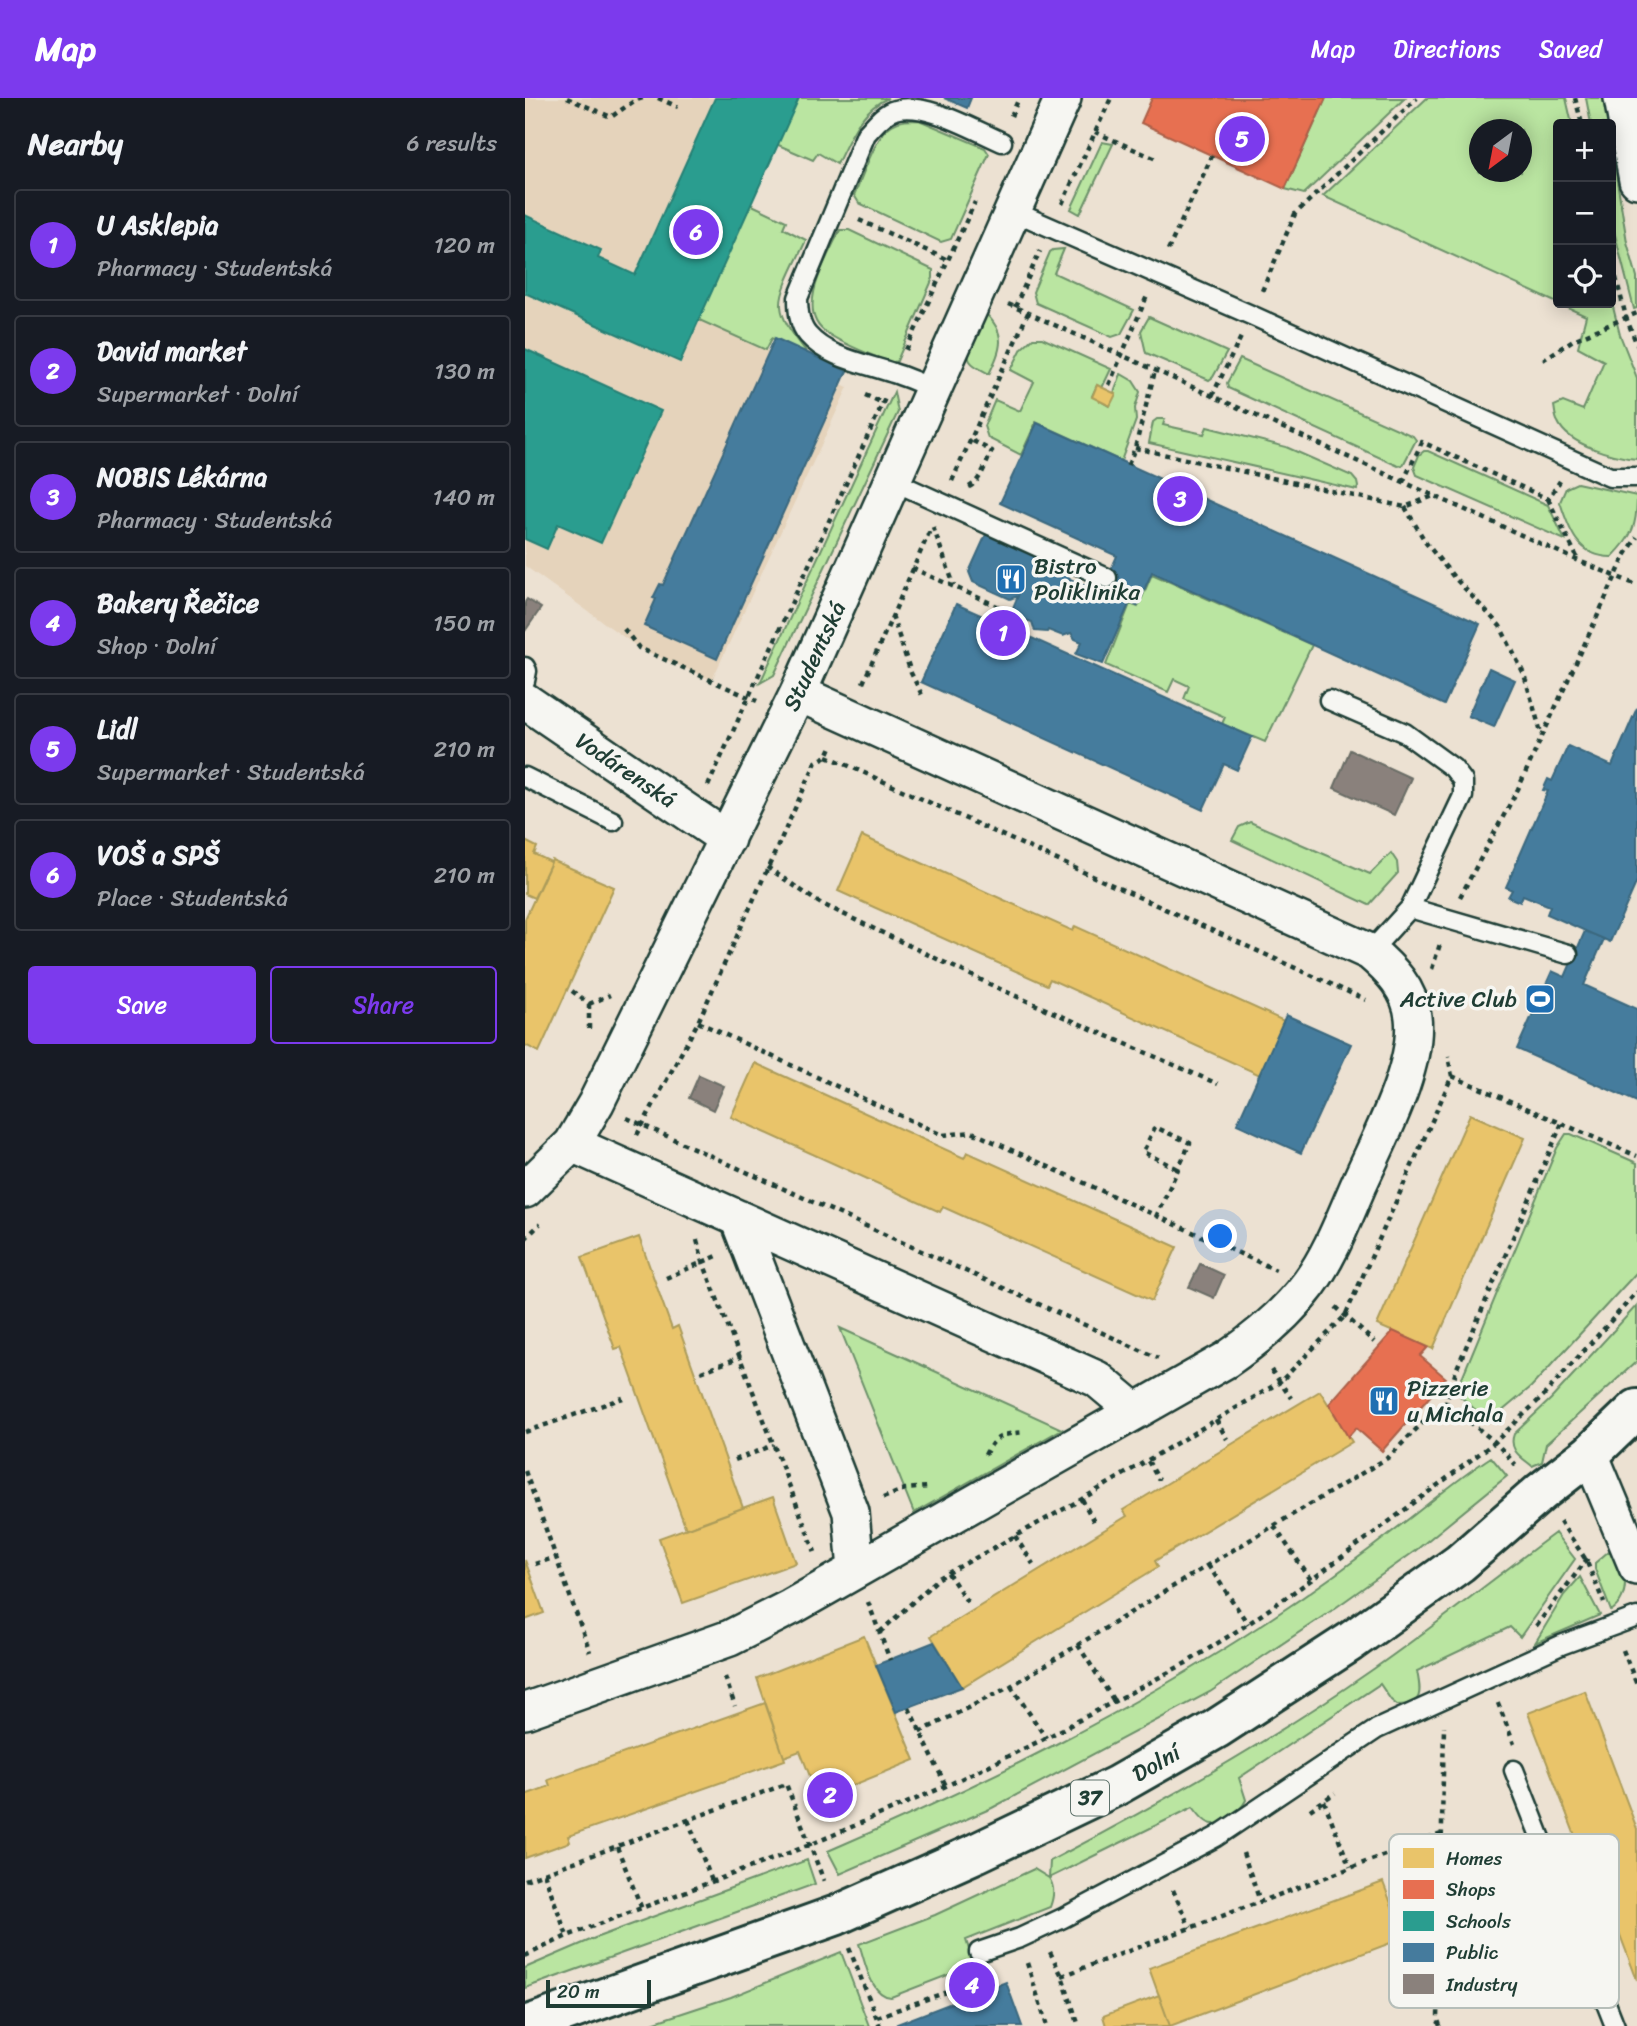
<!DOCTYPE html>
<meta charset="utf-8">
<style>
:root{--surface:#171b24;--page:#242831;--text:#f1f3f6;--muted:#9ea1a6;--line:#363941;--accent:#7c3aed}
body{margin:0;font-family:Sriracha,sans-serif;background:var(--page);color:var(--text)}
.controls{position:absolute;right:21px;top:21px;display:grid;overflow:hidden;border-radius:7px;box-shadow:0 4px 18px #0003}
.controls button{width:63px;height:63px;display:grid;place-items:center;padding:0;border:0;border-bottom:2px solid var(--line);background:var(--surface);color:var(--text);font:35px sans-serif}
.compass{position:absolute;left:944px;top:21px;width:63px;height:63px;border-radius:50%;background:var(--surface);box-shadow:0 4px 18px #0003;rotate:212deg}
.scale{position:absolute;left:21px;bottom:18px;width:105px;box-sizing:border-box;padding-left:7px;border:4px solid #1f3d34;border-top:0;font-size:19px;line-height:24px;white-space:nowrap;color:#1f3d34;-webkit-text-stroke:5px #f6f6f2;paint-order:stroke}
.you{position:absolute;left:696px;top:1139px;width:24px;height:24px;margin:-18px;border:5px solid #fff;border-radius:50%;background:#1a73e8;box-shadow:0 0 0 10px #1a73e833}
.badge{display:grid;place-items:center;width:46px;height:46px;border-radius:50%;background:var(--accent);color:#fff;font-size:23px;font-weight:700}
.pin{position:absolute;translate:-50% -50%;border:4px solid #fff;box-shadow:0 2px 7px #0006}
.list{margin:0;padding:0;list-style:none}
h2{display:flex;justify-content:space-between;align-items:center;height:91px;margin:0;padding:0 28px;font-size:30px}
h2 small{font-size:23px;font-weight:400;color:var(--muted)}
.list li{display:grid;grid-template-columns:46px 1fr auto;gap:21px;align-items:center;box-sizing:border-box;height:112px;margin:0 14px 14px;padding:0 14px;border:2px solid var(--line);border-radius:7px}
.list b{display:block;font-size:26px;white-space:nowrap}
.list p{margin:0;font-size:23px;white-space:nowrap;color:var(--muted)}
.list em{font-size:23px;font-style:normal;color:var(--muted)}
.actions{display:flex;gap:14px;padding:21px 28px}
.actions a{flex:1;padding:16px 0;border:2px solid var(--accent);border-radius:7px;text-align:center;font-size:24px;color:var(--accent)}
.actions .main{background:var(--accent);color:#fff}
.icon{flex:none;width:38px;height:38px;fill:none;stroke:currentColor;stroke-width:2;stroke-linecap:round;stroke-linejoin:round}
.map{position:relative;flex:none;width:1112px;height:1928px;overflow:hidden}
header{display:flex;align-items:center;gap:42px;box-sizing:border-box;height:98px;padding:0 35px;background:var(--accent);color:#fff}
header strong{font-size:33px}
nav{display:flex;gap:38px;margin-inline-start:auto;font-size:24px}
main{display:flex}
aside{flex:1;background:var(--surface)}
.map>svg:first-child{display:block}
</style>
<header>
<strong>Map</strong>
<nav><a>Map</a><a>Directions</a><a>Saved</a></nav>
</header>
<main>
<aside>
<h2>Nearby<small>6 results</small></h2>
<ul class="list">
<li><span class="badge">1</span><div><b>U Asklepia</b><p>Pharmacy · Studentská</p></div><em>120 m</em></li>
<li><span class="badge">2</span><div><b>David market</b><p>Supermarket · Dolní</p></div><em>130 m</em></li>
<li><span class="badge">3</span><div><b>NOBIS Lékárna</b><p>Pharmacy · Studentská</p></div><em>140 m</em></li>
<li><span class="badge">4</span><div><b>Bakery Řečice</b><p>Shop · Dolní</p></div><em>150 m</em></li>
<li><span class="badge">5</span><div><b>Lidl</b><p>Supermarket · Studentská</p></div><em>210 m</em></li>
<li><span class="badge">6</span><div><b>VOŠ a SPŠ</b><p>Place · Studentská</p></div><em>210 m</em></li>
</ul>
<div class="actions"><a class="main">Save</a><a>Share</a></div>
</aside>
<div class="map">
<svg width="1112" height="1928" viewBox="0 0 1112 1928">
<rect width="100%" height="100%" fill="#ece1d2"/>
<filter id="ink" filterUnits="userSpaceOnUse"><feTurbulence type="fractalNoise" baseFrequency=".0143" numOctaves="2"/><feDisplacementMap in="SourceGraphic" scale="14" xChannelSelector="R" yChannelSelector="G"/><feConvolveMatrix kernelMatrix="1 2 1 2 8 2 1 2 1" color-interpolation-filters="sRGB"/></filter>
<g filter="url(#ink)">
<!-- built -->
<path fill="#e5d3bb" d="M0 0H272L173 221 323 289 187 582 114 550 0 468Z"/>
<!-- green -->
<path fill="#bae5a1" stroke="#6c916a" stroke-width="2" fill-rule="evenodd" d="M272 0H363C335 12 325 40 312 66L293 55 288 62 251 46Z
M801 0H880L779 96 760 91Z
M902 0H1041L1047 26H1033V205H1086V201L1095 237 1112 280V361C1089 359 1043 347 1033 324 1030 320 1030 312 1029 308L1038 304 1058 312 1079 263 1053 249 1061 218 798 98ZM954 32H996V74H954Z
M1061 0H1078L1083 26H1066Z
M394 22 460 50 464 56 426 141 416 144 334 105 329 97C337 80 351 36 367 27 375 22 385 22 394 22Z
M577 44 588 46 555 116 546 111Z
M1086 45 1102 144 1112 179V210L1109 211 1086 121Z
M225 106 261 123 258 130 281 142C274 159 255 190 256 208 257 225 273 242 283 256L247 240 241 252 172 221Z
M315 132H324L408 172V180L372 263 366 265C345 256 321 248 302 235 268 214 303 158 315 132Z
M539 151 529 175 609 212 596 236 587 239 511 205 508 194 525 154 528 152Z
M459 214C483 236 476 251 464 276 458 272 449 269 445 263 438 251 454 226 459 214Z
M624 219 702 254 688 279 684 282 621 255 616 233Z
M508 240H517L586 271 577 290 572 287 567 298 584 308 596 276 608 283 615 294 610 310 611 322 596 363 511 324 496 357 463 340 459 328 470 302 495 313 509 284 486 272 497 250Z
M715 261 888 338 891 342 878 367 873 368 703 290 702 285Z
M369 294 373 314 249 577 235 585Z
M632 321H640L638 327 679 336 682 329 761 349 827 378 832 384 833 389 832 392 624 345 628 324Z
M899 353H903L1023 407 1040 442 892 377 889 369 894 357Z
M1052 385 1112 398C1112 427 1108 438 1087 459 1053 459 1044 432 1035 404L1041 390Z
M627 476 787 547 740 644 697 626 700 619 659 601 664 588 649 581 643 594 581 567 605 506 613 509Z
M725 724 845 776 866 755 872 764 873 775 844 807 707 742 714 729Z
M1041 1036H1046L1112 1065V1174L1006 1289 964 1324 935 1298 934 1287 1032 1050Z
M1112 1207V1263L1021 1346 1017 1364 1007 1368C996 1359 983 1352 989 1336L1026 1301Z
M315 1230 537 1331 389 1415Z
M966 1359 982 1378 890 1453 806 1513 685 1594 467 1710 315 1776 303 1753C456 1687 605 1614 744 1522 790 1492 834 1460 877 1426 906 1404 935 1379 966 1359Z
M1030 1435 1050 1461 995 1539 985 1529 892 1573C896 1594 899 1607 872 1607L866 1602 855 1586 714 1680 721 1702C716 1712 697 1730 684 1725 678 1723 672 1714 668 1709L524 1780C530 1789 529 1798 525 1809L441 1842 449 1867 366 1899C345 1898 340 1862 334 1846L410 1817 509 1771 524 1780 525 1763C636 1705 744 1644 847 1572 909 1529 969 1480 1030 1435Z
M1084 1453C1104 1466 1106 1500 1086 1513L1070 1471V1465Z
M1055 1479 1075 1517 1010 1545 1039 1497Z
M282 1762 290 1786 0 1890V1870L70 1840Z
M316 1854 344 1928H118L206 1899Z"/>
<!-- homes -->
<path fill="#e9c46a" stroke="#ac9c5a" stroke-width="2" d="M572 287 591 296 585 308 567 299Z
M337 738 548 833 550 828 759 923 735 977 525 881 522 887 313 793Z
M0 743 12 749 9 756 26 764 9 800 0 796Z
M27 762 89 789 14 954 0 947V821Z
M230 965 439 1060 442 1054 652 1149 627 1203 418 1109 415 1114 206 1019Z
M945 1016 1000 1040 908 1251 852 1227Z
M114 1139 147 1231 153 1228 218 1410 161 1431 96 1249 90 1251 57 1159Z
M795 1293 827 1344 630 1463 633 1469 437 1589 406 1538 602 1418 598 1412Z
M248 1399 271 1465 158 1505 134 1440Z
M0 1462 19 1515 0 1522Z
M339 1538 390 1662 294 1701 275 1653 259 1659 232 1580Z
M1060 1593 1112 1731V1882L1078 1792 1072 1795 1003 1615Z
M240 1605 260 1662 43 1738 45 1744 0 1760V1697L25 1688 23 1682Z
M858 1784 879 1840 645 1928 624 1870Z
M634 1897 645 1928H581L578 1918Z"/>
<!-- shops -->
<path fill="#e76f51" stroke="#ab6048" stroke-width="2" d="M627 0H801L760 91 616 25Z
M868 1233 903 1249 895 1258 921 1280 857 1353 831 1330 823 1339 804 1306Z"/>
<!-- schools -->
<path fill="#2a9d8f" stroke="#278074" stroke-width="2" d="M190 0H274L155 264 0 195V117L76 152 73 160 110 177Z
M0 251 136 313 76 445 33 426 22 451 0 441Z"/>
<!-- public -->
<path fill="#457b9d" stroke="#3a687e" stroke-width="2" d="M419 0H446L442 10Z
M250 240 322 273 192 561 119 528 131 501 128 500 135 486 138 487Z
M512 325 955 526 919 607 627 474 612 508 605 504 578 566 551 556 557 544 550 541 546 535 538 538 523 532 522 534 510 533 507 524 501 522 492 525 484 519 493 498 485 501 448 484 444 474 463 432 540 466 545 481 576 495 592 458 475 405Z
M431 506 727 639 712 672 699 666 678 712 396 584Z
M964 570 990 582 969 629 943 618Z
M1112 610V783L1085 844 1022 816 1025 808 998 797 995 804 983 799 987 792 981 789 1023 693 1018 692 1023 681 1027 683 1043 648 1087 668Z
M1060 833 1079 841 1059 887 1112 911V1004L992 951 1027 873 1040 879Z
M761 917 826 946 776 1055 712 1026Z
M409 1544 437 1589 371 1614 351 1567Z
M481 1884 497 1928H373L372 1926Z"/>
<!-- industry -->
<path fill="#8a817c" stroke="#6a6d66" stroke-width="2" d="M2 501 16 510 0 533V504Z
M825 652 886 680 869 717 809 690Z
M174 977 199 988 188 1012 164 1000Z
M675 1166 699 1177 689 1200 664 1189Z"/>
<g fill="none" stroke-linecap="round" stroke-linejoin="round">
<!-- service casing -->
<g stroke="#1f3d34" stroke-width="23">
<path id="service" d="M488 113 726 217 1085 379H1112
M409 291C395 285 381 279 368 275 339 265 303 260 283 237 274 227 273 213 273 200L341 36C349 28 358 15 370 12 400 3 449 32 477 44
M368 383 582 480
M0 569 2 573 0 583
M804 602 880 635 928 670 938 683V698L885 810 845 854
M0 679 88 723
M885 810 1043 856
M989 1672 1090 1928
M454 1854 495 1840 538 1820 691 1739 852 1631 1036 1547 1112 1519"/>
</g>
<!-- minor casing -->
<g stroke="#1f3d34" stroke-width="40">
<path id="minor" d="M1097 0 1112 82
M0 603 202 741
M47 1046 572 1281 609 1312
M0 1092 47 1046 71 1005 273 595 538 0
M213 1120 326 1414 331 1472
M1065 1356 1112 1469
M0 1613 205 1540 266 1509 701 1262C733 1240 761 1217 784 1186 806 1156 819 1120 834 1086 854 1041 894 968 888 919 885 891 865 871 845 854L273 595"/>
</g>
<!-- primary casing -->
<g stroke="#1f3d34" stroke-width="44">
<path id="primary" d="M1 1928 312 1817 451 1755 591 1688 691 1631 825 1544 935 1465 1016 1394 1065 1356 1112 1311"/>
</g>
<!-- path -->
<path stroke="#1f3d34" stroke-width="4.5" stroke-dasharray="5 5" stroke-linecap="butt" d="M42 0 86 19 109 3 118 0
M133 0 153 9
M1050 0 1057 26
M486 18 494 0
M570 34 631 61
M537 106 586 0
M334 122 423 162
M643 152 687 58
M1086 160 1101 219 1112 247
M737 193 770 116 892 0
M483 206 1054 463 1112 487
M490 209 515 153
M381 252 450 104
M1018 262 1048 242 1112 215
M584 287 622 198
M340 297 358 305
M687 298 716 239
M610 350 880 409 908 398
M603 367 610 350 630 273
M427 383 503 215
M878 384 897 344 1023 401 1035 383
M444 389C456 383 461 365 467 353L446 342
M1023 401 1054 463
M880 409 901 445 928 478 975 528 999 576 1017 638
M408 429 429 487
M387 470 481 512
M367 517 386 575 397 597
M99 531 114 550 232 603
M338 585 406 430
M302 658 841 902
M183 688 361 298
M242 769 293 804 477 892 693 986
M935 799 993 691 1100 458 1112 439
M907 871 915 846
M47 893 64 906
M64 906V935
M64 906 85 897
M173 924 417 1037 447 1034 751 1172
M927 978 1112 1058
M102 1020 633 1260
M112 1037 173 924 291 664 302 658 306 649
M631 1119 665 1045 630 1029 618 1054 653 1071
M0 1141 15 1126
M172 1142 178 1164 290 1454
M141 1180 192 1158
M811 1209 849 1244
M746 1272 755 1284 820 1218 927 978 923 958
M176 1274 216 1259
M921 1305 970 1344 991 1367
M691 1322 702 1341
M0 1334 98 1300
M460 1357C470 1337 478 1336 500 1334
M210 1362 249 1347
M623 1363 634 1382
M0 1373 65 1554
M358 1400 380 1391 403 1389
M557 1401 570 1426
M1035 1423 1061 1462 1079 1505
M749 1428 786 1482
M490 1438 508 1466
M10 1466 31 1459
M683 1467 723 1526
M423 1475 443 1505
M343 1504 365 1562
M1011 1528 1063 1460
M355 1534 414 1480 557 1401 755 1284 766 1300
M553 1547 589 1603
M1098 1552 1112 1587
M200 1579 210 1608
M486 1588 521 1640
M973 1605 989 1646
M384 1610 421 1688
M395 1634 486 1588 683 1467 864 1359 909 1313 921 1305 932 1270 1037 1025
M799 1703 825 1769
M785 1712 810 1695
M163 1722 187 1783
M917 1746 1008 1795
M92 1749 117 1811
M718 1755 735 1803
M19 1775 42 1838
M0 1782 261 1686 299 1783
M648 1792 665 1830
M324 1850 355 1928
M525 1854 537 1878 554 1928
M0 1858 42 1838 285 1747 421 1688 521 1640 661 1565 723 1526 786 1482 970 1344 1018 1298 1112 1194
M502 1865 522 1928
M537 1878 916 1736
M352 1919 455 1882
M915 1928 913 1922 919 1628"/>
<!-- service -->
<use href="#service" stroke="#f6f6f2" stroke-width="18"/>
<!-- minor -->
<use href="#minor" stroke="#f6f6f2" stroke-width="35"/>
<!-- primary -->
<use href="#primary" stroke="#f6f6f2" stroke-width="38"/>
</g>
</g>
<!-- icons -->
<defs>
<g id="restaurant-square" transform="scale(1.575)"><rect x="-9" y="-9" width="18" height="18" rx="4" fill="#1f6fb2" stroke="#f6f6f2"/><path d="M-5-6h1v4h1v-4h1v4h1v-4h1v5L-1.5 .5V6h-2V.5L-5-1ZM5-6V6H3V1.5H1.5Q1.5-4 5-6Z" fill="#fff"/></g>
<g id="stadium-square" transform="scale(1.575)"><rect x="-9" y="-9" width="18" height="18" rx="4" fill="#1f6fb2" stroke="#f6f6f2"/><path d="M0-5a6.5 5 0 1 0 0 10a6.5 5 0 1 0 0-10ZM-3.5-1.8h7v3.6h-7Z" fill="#fff"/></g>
</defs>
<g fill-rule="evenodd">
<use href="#restaurant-square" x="486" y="481"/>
<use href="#stadium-square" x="1015" y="901"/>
<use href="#restaurant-square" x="859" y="1303"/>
</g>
<g text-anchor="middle" stroke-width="7" stroke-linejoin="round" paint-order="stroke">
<!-- shield labels -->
<rect fill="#f6f6f2" stroke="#60746d" stroke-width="2" x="546" y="1682.5" width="38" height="35" rx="5"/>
<g font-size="21" font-weight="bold" fill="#1f3d34">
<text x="565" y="1707">37</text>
</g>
<!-- poi labels -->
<g font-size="23" fill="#1f3d34" stroke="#f6f6f2" text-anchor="start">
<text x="509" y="476">Bistro<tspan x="509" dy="26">Poliklinika</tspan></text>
<text x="992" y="909" text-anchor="end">Active Club</text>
<text x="882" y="1298">Pizzerie<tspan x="882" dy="26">u Michala</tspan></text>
</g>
<!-- street labels -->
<g font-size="23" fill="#1f3d34" stroke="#f6f6f2">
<text transform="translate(289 558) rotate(-65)" y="8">Studentská</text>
<text transform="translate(101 672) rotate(34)" y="8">Vodárenská</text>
<text transform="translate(631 1665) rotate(-30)" y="8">Dolní</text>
</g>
</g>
<!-- legend -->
<rect x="864" y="1736" width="230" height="174" rx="10" fill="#f6f6f2" stroke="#b6beb9" stroke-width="2"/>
<rect x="878" y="1750" width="31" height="20" fill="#e9c46a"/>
<rect x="878" y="1782" width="31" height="19" fill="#e76f51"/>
<rect x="878" y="1813" width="31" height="20" fill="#2a9d8f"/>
<rect x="878" y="1845" width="31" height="19" fill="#457b9d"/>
<rect x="878" y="1876" width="31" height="20" fill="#8a817c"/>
<g font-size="19" fill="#1f3d34">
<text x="921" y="1767">Homes</text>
<text x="921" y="1798">Shops</text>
<text x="921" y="1830">Schools</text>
<text x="921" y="1861">Public</text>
<text x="921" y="1893">Industry</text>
</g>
</svg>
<div class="controls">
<button>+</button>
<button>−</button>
<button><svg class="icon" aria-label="locate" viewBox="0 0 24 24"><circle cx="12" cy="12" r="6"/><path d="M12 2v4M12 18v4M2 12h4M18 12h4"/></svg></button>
</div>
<svg class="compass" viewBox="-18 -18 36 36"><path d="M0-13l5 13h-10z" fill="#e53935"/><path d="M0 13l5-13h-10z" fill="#9ea1a6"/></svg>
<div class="scale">20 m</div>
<div class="you"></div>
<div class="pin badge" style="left:478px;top:535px">1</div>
<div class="pin badge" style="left:305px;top:1697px">2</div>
<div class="pin badge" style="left:655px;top:401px">3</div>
<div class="pin badge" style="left:447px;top:1887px">4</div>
<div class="pin badge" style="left:717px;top:41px">5</div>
<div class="pin badge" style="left:171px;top:134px">6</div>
</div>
</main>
